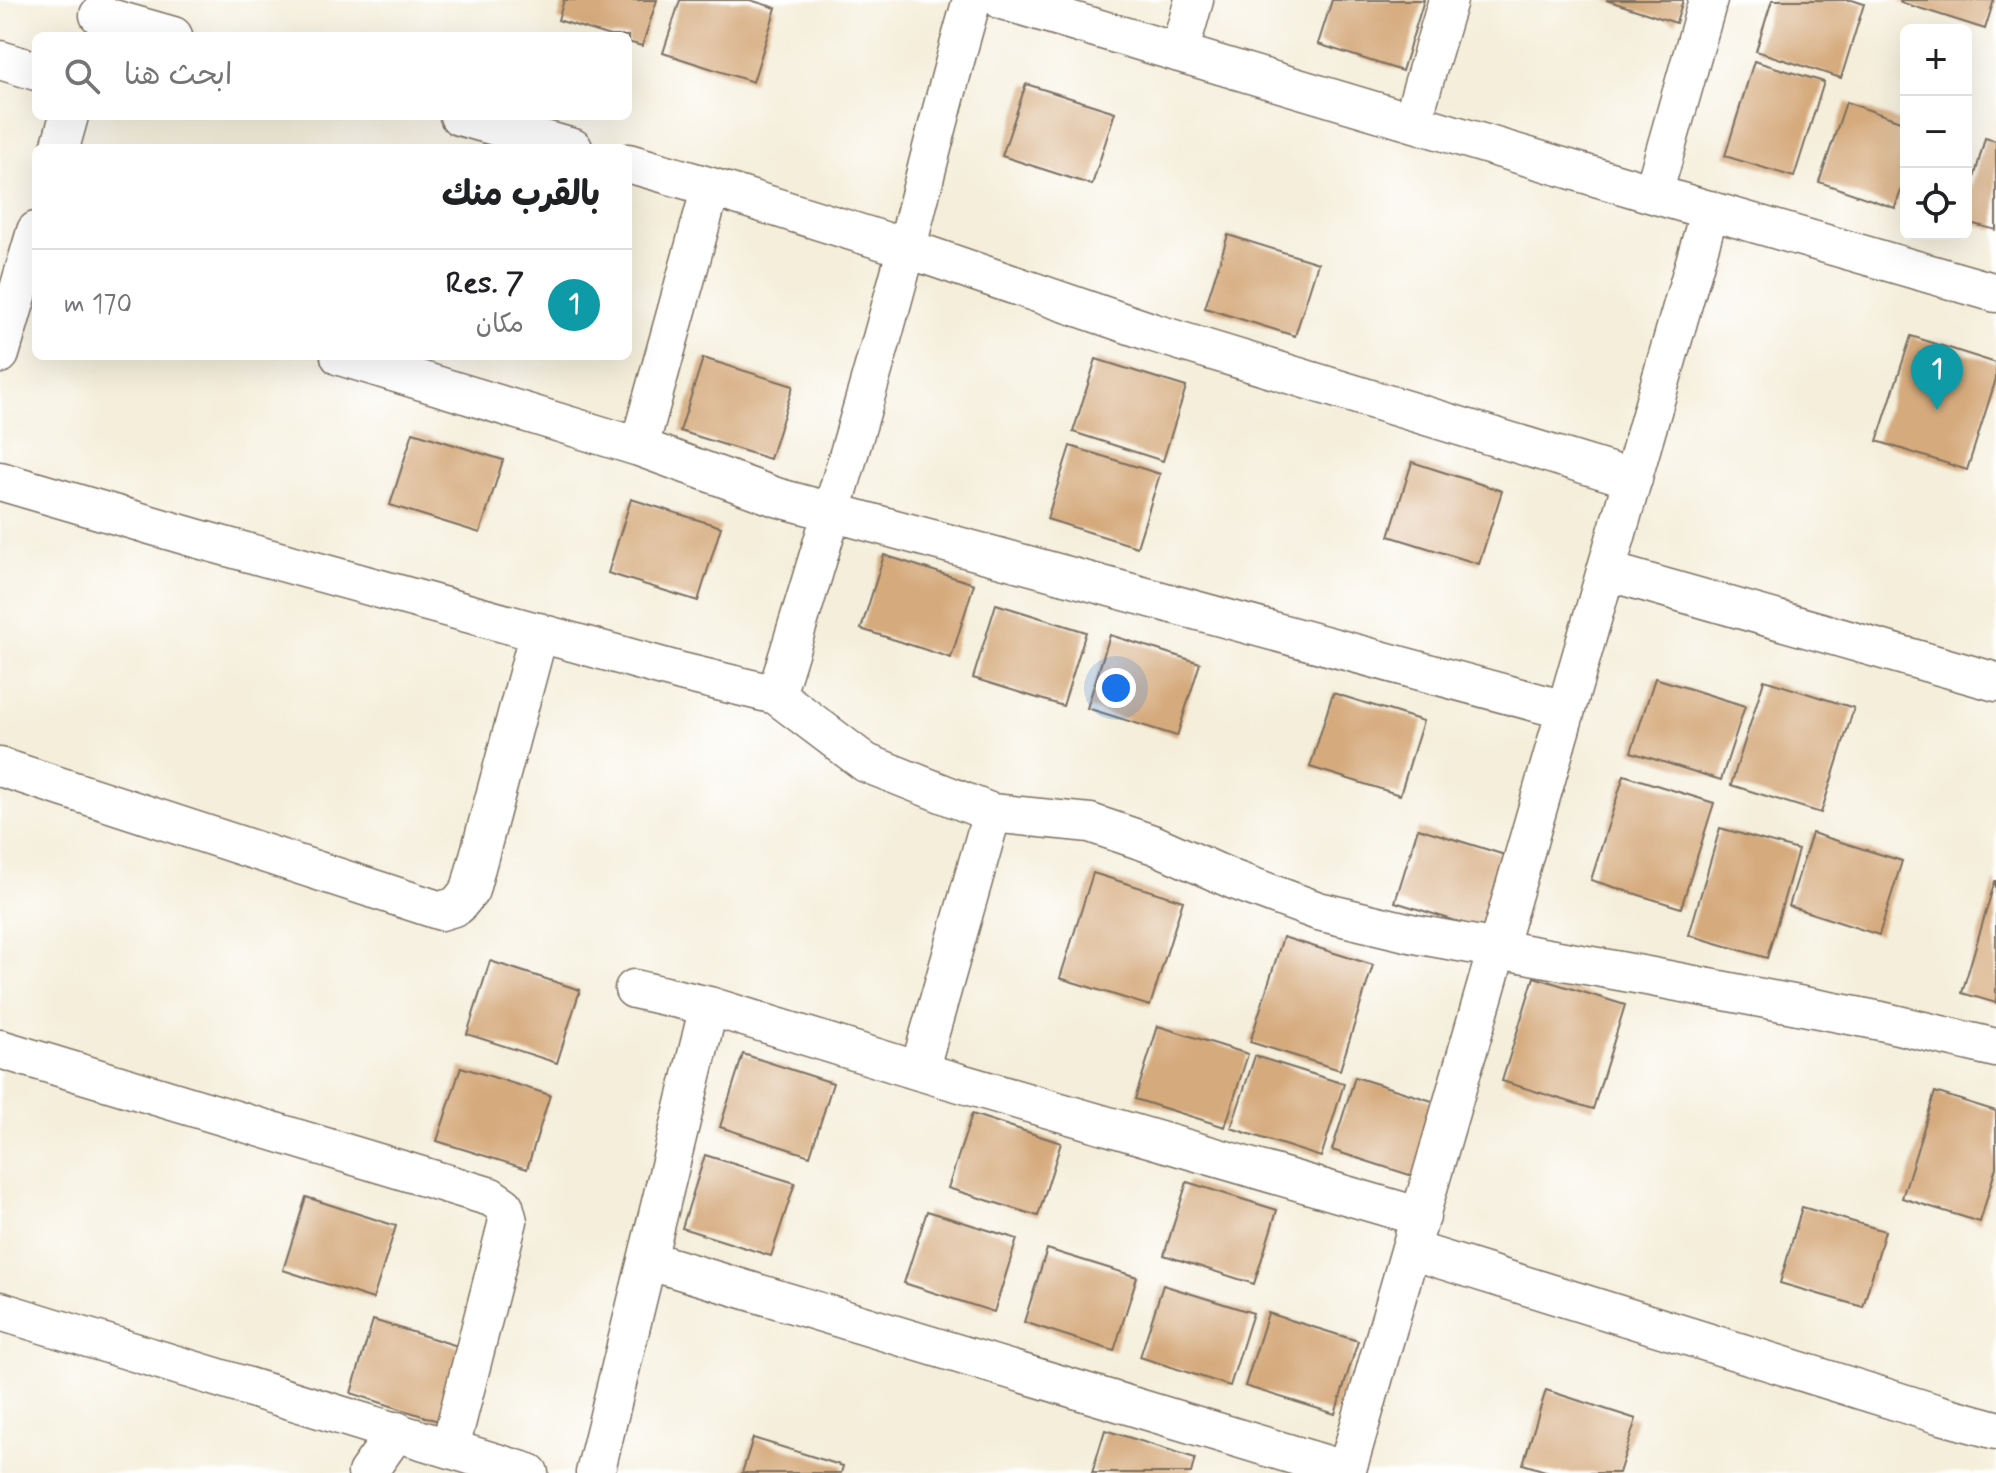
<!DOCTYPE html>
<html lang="ar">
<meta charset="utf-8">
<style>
:root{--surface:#fff;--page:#f6f6f6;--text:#202124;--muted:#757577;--line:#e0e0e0;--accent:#1f6fb2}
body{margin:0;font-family:Mynerve,"Playpen Sans Arabic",sans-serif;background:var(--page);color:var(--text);direction:rtl}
.controls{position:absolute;right:24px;top:24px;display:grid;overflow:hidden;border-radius:12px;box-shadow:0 8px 32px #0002}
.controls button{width:72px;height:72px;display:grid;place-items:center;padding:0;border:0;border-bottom:2px solid var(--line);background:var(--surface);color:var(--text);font:40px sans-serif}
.you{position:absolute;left:1116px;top:688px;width:28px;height:28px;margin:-20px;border:6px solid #fff;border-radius:50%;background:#1a73e8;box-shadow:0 0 0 12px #1a73e833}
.badge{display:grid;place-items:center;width:52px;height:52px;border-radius:50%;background:var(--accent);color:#fff;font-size:26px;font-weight:700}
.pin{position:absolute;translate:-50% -66px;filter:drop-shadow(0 2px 4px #0008)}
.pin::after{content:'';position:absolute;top:42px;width:28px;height:24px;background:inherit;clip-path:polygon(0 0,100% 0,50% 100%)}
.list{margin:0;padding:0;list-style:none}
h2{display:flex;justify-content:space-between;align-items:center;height:104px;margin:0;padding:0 32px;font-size:34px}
h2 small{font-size:26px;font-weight:400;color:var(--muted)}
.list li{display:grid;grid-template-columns:52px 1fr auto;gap:24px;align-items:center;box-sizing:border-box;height:112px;padding:0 32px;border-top:2px solid var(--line)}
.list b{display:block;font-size:30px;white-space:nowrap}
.list p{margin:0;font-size:26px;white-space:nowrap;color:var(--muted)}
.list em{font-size:26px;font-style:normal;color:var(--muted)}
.icon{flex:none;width:44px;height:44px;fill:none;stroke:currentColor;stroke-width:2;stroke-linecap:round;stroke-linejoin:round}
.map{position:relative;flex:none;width:1996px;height:1473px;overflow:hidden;direction:ltr}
.search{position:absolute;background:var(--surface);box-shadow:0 8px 32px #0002;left:32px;top:32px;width:600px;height:88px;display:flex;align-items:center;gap:20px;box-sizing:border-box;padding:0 28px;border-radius:12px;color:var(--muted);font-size:30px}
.panel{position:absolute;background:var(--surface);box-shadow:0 8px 32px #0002;left:32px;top:144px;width:600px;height:216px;border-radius:12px;direction:rtl}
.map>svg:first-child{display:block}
</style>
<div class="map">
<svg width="1996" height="1473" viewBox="0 0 1996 1473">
<rect width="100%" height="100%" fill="#fff"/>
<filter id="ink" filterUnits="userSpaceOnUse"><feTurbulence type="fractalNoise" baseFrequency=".0125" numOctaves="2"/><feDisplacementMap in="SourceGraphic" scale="16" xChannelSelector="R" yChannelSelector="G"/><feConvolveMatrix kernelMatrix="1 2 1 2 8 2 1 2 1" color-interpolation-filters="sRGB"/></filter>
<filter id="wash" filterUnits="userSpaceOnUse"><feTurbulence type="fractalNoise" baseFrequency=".006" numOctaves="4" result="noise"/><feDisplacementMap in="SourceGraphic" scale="32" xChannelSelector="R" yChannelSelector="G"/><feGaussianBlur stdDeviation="1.8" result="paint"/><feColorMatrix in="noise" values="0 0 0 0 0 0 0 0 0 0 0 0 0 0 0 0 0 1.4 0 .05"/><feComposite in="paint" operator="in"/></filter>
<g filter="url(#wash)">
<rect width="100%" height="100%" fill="#f4eeda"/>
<g id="blocks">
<!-- building -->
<path fill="#d5aa7d" d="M564 0H657L642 46 628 42V36H610L558 20Z
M680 0H750L776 8 753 82 663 53Z
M1332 0H1424L1402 71 1318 44Z
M1606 0H1683L1676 23Z
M1772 0H1852L1864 4 1841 78 1756 51Z
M1901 0H1994L1985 29 1900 2Z
M1754 61 1824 82 1794 177 1725 156Z
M1026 84 1115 112 1092 185 1002 156Z
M1846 102 1906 123V176L1895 208 1819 182Z
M1985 138 1996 141V230L1966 222V208Z
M1228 235 1318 263 1295 336 1205 308Z
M1911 336 1996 363V379L1967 470 1877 441Z
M703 358 793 386 770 459 680 431Z
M1096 359 1186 387 1163 461 1073 432Z
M413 432 503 460 480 533 390 505Z
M1070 446 1160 474 1137 547 1047 519Z
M1412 462 1502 491 1479 564 1389 536Z
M631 499 721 527 698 601 608 573Z
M884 555 974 584 951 658 861 629Z
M996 604 1086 632 1063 706 973 678Z
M1110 635 1200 663 1177 736 1087 708Z
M1655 678 1745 706 1721 780 1631 752Z
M1764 680 1854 708 1821 813 1731 785Z
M1333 693 1423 721 1400 795 1310 767Z
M1624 775 1714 803 1681 908 1591 880Z
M1418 828 1508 856 1485 930 1395 902Z
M1720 828 1798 850 1767 958 1689 935Z
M1812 833 1902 861 1879 935 1789 906Z
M1093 873 1183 901 1150 1006 1060 978Z
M1995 881H1996V1003L1962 993Z
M1283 937 1373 965 1340 1070 1250 1042Z
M490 961 580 990 557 1063 467 1034Z
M1534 977 1625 1005 1593 1109 1502 1081Z
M1158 1026 1248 1054 1225 1127 1135 1099Z
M743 1054 833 1083 810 1156 720 1127Z
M1255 1056 1344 1084 1321 1157 1231 1128Z
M461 1067 550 1095 527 1169 437 1141Z
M1355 1077 1445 1105 1422 1179 1332 1150Z
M1935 1092 1996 1111V1167L1980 1222 1902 1198Z
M972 1114 1061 1143 1038 1216 948 1188Z
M705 1155 795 1183 771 1256 682 1228Z
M1187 1182 1277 1210 1254 1284 1164 1255Z
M306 1197 396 1226 373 1299 283 1270Z
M1802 1207 1885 1231 1863 1307 1780 1283Z
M927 1211 1017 1239 994 1312 904 1283Z
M1047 1249 1137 1277 1114 1351 1024 1322Z
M1163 1285 1253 1313 1230 1386 1140 1357Z
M1268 1313 1358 1341 1335 1414 1245 1386Z
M373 1320 464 1348 441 1422 351 1393Z
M1546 1390 1636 1419 1619 1473H1552L1523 1464Z
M1105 1430 1195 1458 1191 1473H1092Z
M753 1438 843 1466 841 1473H742Z"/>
</g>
</g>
<g filter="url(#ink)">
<use href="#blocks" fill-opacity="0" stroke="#7c6f60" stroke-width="2"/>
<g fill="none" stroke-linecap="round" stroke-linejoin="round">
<!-- minor casing -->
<g stroke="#7c6f60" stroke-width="41">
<path id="minor" d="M1002 0 1653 194 1996 293
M99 15 173 36
M1179 53 1194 0
M0 60 36 71
M459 116 573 148
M1412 122 1448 0
M60 148 69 116
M628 163 711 187 906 248 1154 333 1633 479
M1653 194 1708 0
M0 354 36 231
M340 356 639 447 776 497 1565 710
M639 447 711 187
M0 481 195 538 681 672 776 695 866 763 992 813 1090 823 1155 845 1234 880 1318 911 1415 934 1647 976 1881 1021 1996 1048
M1606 571 1996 682
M776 695C822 547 867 397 907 247 928 164 948 82 972 0
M0 767 441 911 457 906 470 890 539 632
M634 989 709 1006 919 1071 1421 1217
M0 1049 491 1197 504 1206 508 1221 450 1448
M919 1071 992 813
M1411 1250 1938 1414 1996 1430
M647 1260 1347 1471
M0 1311 529 1473
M367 1473 397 1431
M595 1473 709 1006
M1346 1473 1710 210"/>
</g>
<!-- minor -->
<use href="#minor" stroke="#fff" stroke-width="38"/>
</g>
</g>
</svg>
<div class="controls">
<button>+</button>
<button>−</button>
<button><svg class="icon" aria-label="locate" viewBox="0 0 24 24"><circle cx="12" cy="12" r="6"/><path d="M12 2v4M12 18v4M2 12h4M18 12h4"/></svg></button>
</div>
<div class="you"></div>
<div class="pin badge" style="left:1937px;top:410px;background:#0f9aa8">1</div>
<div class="search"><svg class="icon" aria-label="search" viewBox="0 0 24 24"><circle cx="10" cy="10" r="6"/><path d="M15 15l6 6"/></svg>ابحث هنا</div>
<section class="panel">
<h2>بالقرب منك<small></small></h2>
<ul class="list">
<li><span class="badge" style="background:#0f9aa8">1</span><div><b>Res. 7</b><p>مكان</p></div><em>170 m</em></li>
</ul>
</section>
</div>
